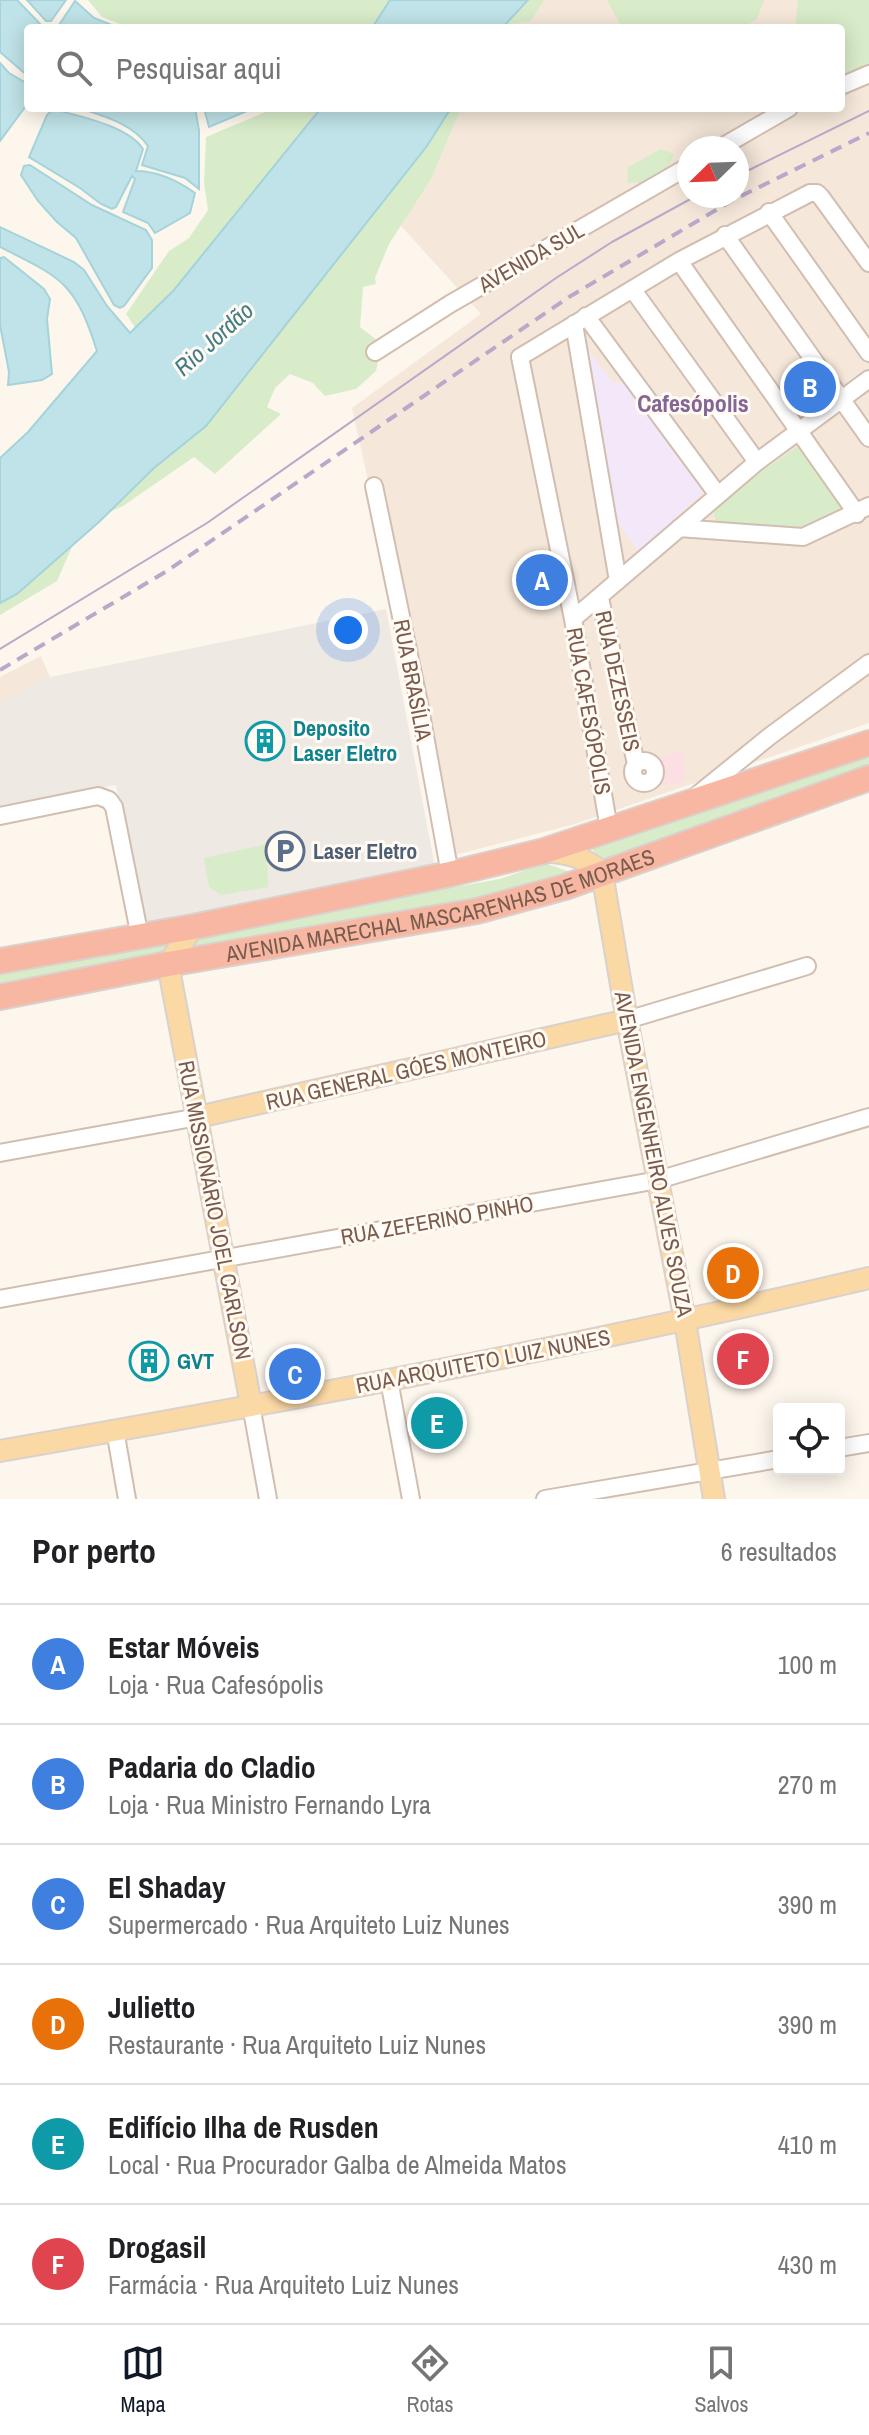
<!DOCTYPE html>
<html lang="pt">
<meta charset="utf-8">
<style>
:root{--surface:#fff;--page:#f2f2f2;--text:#202124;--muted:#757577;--line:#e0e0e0;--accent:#111827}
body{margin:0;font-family:"Archivo Narrow",sans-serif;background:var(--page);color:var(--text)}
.controls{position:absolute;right:24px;bottom:24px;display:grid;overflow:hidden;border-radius:8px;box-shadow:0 4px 20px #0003}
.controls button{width:72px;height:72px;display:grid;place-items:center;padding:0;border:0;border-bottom:2px solid var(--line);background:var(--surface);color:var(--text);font:40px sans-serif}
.compass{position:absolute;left:677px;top:136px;width:72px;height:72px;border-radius:50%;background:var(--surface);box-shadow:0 4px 20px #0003;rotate:247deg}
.you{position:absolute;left:348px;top:630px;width:28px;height:28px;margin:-20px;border:6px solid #fff;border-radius:50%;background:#1a73e8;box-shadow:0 0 0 12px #1a73e833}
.badge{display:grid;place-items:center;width:52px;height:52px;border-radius:50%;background:var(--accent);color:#fff;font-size:26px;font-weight:700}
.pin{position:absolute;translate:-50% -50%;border:4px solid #fff;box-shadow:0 2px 8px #0006}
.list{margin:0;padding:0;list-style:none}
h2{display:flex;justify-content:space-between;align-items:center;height:104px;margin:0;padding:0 32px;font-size:34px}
h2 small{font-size:26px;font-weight:400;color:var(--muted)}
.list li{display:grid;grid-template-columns:52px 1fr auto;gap:24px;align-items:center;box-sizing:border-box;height:120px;padding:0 32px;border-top:2px solid var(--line)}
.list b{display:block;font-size:30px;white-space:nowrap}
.list p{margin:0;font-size:26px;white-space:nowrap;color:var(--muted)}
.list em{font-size:26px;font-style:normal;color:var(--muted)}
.icon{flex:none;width:44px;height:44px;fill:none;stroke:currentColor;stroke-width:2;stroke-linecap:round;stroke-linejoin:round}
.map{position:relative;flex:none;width:869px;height:1499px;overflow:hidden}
.search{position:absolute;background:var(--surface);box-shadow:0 4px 20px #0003;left:24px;right:24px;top:24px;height:88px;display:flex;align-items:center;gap:20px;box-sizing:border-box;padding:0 28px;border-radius:8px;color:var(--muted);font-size:30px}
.sheet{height:824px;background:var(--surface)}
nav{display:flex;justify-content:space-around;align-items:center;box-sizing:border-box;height:112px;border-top:2px solid var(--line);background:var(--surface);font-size:22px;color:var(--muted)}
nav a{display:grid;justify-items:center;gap:4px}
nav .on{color:var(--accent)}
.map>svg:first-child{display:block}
</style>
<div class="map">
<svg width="869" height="1499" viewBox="0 0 869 1499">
<rect width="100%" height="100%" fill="#fdf6ec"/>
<!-- residential -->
<path fill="#f5e8da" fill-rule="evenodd" d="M528 0H869V723L575 824 451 856 352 408 481 314 381 204 451 108H841V28H502ZM689 148H737V196H689Z
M41 656 50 677 0 703V677Z"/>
<!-- industrial -->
<path fill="#efe9e4" d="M386 609 435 867 144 927 116 785 0 806V703L50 677Z"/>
<!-- education -->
<path fill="#f3e8fa" d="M587 348 612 382 626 384 705 491 639 552 616 520 584 350Z"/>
<!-- medical -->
<path fill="#fbdfe3" d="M683 750 685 781 661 786 658 758Z"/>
<!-- green -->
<path fill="#d8ecc9" d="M88 0H390L372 28H131L102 17Z
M502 0H544L531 21 481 28Z
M607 0H764L757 19 741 28H622Z
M798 0H869V66L849 82 841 81V28H795Z
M275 108H321L174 290 136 329 126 314 169 251 189 238 208 210 204 183 206 137Z
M428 108H461L431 179 389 244 375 278 376 284 363 287 360 327 382 344 376 371 356 389 325 396 313 383 290 374 275 388 267 407 281 414 215 474 194 457 123 506 82 524 57 581 0 615V574Z
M661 149 674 154C669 168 656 185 640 183 636 183 632 182 627 183L628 167Z
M801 444 848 506 807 534 720 525C711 516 713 510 721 500Z
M869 750V771L599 863 591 845Z
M267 844 268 887 221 895 209 887 204 858Z
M545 863 570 872 535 887 445 909 187 952 202 932 500 879Z
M181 940 168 957 0 988V972Z"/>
<!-- water -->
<path fill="#bfe3e8" stroke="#a5d3da" stroke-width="2" d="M0 0H17L44 28H28V76L0 52Z
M27 0H66L51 21H46Z
M390 0H528L502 28H372Z
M75 1 94 18 119 28H57Z
M0 63 9 73 28 84V103L0 141Z
M79 108H195L199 130V189L185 178 142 165 148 146C133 124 104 116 79 108Z
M204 108H254L209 127Z
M321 108H451L427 146 206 426 154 468 99 522 17 594 0 603V458L28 432 97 351C75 282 62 278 0 247V227L74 262 84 270 107 306 130 333 174 290Z
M53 109C79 116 128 126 143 149L136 171C156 171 178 181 195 193L190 213 155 233 148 223 123 212 135 179 132 176 116 207 112 209 101 204 80 188 29 157 47 115Z
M30 165 92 205 146 230 152 240V268L124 306 120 308 114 305 76 238 57 222 38 201 21 175 24 166Z
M4 257 44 289 50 299 47 319 52 374 42 380 8 385 9 372 0 325V258Z"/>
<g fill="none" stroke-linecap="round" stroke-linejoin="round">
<!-- minor casing -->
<g stroke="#d1beb0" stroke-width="20">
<path id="minor" d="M841 86 869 74
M720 148 789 108
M769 212 869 353
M725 235 869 438
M679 261 857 514
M633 290 757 462
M586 316 718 495
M574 324 618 581
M375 352 450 304 689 166
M374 486 419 703 450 874
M679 528 803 537 869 506
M600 598 636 764
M573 619 757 462 869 379
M633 772a11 11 0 1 1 22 0a11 11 0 1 1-22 0Z
M696 796 770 736 869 663
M0 816 98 796 109 800 114 807 140 937
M609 829 573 619 520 357 679 261 810 193H817L821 197 869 263
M627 1020 807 966
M0 1153 198 1117
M0 1299 658 1180 869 1117
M389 1380 411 1499
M251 1405 268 1499
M115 1430 127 1499
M839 1448 869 1443
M545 1499 779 1459"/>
</g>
<!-- major casing -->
<g stroke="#dad1cd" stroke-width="24">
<path id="major" d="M544 851C567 853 586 857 602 873L627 1020 685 1321 714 1499
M193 927 168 964 251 1405
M198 1117 627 1020
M0 1451C291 1400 582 1346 869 1278"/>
</g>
<!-- highway casing -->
<g stroke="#dad1cd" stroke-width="28">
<g id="highway">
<path d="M0 961 193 927 450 874 544 851 869 743"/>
<path id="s1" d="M0 997 168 964 477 911 565 887 869 778"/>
</g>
</g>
<!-- minor -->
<use href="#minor" stroke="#fff" stroke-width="16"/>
<!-- major -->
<use href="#major" stroke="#fbd9a5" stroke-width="20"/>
<!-- highway -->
<use href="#highway" stroke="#f7b7a3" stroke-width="24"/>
<!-- tram -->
<path stroke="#b9a8c9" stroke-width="2" d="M737 176 869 111
M0 649 207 523 556 278 612 242 696 196"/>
<!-- rail -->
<path stroke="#b9a8c9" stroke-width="4" stroke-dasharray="12 8" stroke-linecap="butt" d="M0 670 167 571 569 297 733 200 869 133"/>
</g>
<!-- icons -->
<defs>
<g id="building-ring" transform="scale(2)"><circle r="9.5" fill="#fffaf3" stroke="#0f9aa8" stroke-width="1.5"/><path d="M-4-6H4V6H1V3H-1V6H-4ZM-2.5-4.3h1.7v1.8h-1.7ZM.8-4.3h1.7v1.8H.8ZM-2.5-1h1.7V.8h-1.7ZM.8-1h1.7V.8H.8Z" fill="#0f9aa8"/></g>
<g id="parking-ring" transform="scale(2)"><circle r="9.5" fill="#fffaf3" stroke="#5c6f8a" stroke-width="1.5"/><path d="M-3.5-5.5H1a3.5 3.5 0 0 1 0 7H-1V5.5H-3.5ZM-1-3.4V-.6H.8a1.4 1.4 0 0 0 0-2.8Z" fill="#5c6f8a"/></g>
</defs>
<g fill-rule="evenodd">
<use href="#building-ring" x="265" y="741"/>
<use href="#parking-ring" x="285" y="851"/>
<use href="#building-ring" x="149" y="1361"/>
</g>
<g text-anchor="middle" stroke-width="6" stroke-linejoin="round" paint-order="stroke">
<!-- street labels -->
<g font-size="22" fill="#7a5c4d" stroke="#fffaf3">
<text transform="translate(531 257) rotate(-30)" y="8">AVENIDA SUL</text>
<text transform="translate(413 680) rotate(79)" y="8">RUA BRASÍLIA</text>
<text transform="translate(618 681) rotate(78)" y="8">RUA DEZESSEIS</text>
<text transform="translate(589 711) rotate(80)" y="8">RUA CAFESÓPOLIS</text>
<text dy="8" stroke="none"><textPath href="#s1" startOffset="450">AVENIDA MARECHAL MASCARENHAS DE MORAES</textPath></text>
<text transform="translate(406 1070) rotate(-13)" y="8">RUA GENERAL GÓES MONTEIRO</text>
<text transform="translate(654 1154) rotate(79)" y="8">AVENIDA ENGENHEIRO ALVES SOUZA</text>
<text transform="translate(215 1210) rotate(79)" y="8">RUA MISSIONÁRIO JOEL CARLSON</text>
<text transform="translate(437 1220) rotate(-10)" y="8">RUA ZEFERINO PINHO</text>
<text transform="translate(483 1361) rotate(-11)" y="8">RUA ARQUITETO LUIZ NUNES</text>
</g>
<!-- culture labels -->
<g font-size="22" font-weight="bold" fill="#0d838f" stroke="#fffaf3" text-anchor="start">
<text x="293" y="736">Deposito<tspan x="293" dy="25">Laser Eletro</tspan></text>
<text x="177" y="1369">GVT</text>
</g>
<!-- service labels -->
<g font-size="22" font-weight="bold" fill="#4e5e75" stroke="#fffaf3" text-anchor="start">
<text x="313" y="859">Laser Eletro</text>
</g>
<!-- water labels -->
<g font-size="24" font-style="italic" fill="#437c86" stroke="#fffaf3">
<text transform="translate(214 339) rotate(-42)" y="8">Rio Jordão</text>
</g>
<!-- neighbourhood labels -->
<g font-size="24" font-weight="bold" fill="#846695" stroke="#fffaf3">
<text x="693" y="412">Cafesópolis</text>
</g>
</g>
</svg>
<div class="controls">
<button><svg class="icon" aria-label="locate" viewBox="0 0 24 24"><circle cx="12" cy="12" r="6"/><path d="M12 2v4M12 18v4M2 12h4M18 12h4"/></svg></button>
</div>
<svg class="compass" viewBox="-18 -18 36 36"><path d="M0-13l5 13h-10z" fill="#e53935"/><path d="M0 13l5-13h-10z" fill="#757577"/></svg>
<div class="you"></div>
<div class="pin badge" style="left:542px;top:580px;background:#3f7fe0">A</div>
<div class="pin badge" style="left:810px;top:387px;background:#3f7fe0">B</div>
<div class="pin badge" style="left:295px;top:1374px;background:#3f7fe0">C</div>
<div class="pin badge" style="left:733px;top:1273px;background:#e8710a">D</div>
<div class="pin badge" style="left:437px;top:1423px;background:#0f9aa8">E</div>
<div class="pin badge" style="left:743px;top:1359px;background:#e0444e">F</div>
<div class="search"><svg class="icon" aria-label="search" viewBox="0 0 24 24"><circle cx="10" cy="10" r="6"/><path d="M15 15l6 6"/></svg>Pesquisar aqui</div>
</div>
<section class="sheet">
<h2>Por perto<small>6 resultados</small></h2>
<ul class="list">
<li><span class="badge" style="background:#3f7fe0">A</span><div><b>Estar Móveis</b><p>Loja · Rua Cafesópolis</p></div><em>100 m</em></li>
<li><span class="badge" style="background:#3f7fe0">B</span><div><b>Padaria do Cladio</b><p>Loja · Rua Ministro Fernando Lyra</p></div><em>270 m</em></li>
<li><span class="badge" style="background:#3f7fe0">C</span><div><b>El Shaday</b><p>Supermercado · Rua Arquiteto Luiz Nunes</p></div><em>390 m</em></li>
<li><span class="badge" style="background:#e8710a">D</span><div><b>Julietto</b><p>Restaurante · Rua Arquiteto Luiz Nunes</p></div><em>390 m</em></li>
<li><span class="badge" style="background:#0f9aa8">E</span><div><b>Edifício Ilha de Rusden</b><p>Local · Rua Procurador Galba de Almeida Matos</p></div><em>410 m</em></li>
<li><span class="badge" style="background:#e0444e">F</span><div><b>Drogasil</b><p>Farmácia · Rua Arquiteto Luiz Nunes</p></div><em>430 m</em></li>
</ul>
</section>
<nav>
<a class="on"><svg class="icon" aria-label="map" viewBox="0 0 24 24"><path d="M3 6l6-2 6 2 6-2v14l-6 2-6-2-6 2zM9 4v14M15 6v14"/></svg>Mapa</a>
<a><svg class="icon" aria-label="directions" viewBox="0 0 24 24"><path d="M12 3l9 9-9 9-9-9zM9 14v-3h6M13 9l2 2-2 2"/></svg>Rotas</a>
<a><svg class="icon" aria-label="saved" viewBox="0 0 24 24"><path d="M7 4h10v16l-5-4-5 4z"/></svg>Salvos</a>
</nav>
